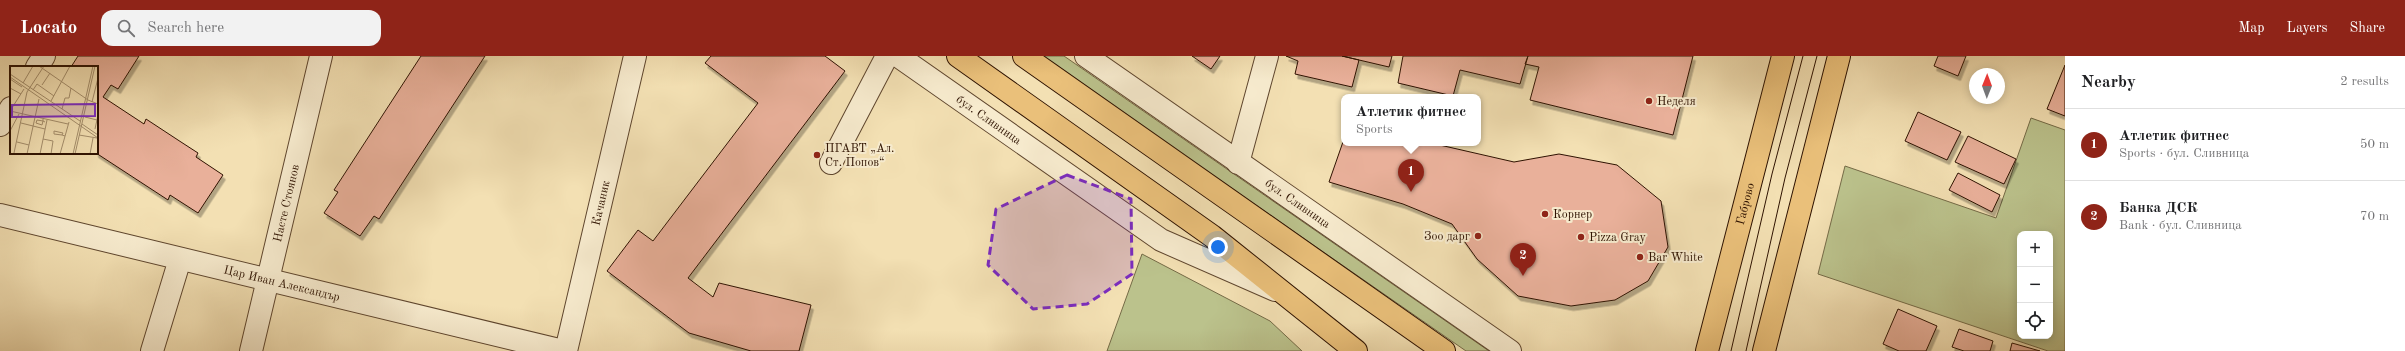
<!DOCTYPE html>
<meta charset="utf-8">
<style>
:root{--surface:#fff;--page:#f2f2f2;--text:#202124;--muted:#757577;--line:#e0e0e0;--accent:#8f2418}
body{margin:0;font-family:"Old Standard TT",serif;background:var(--page);color:var(--text)}
.controls{position:absolute;right:12px;bottom:12px;display:grid;overflow:hidden;border-radius:8px;box-shadow:0 2px 10px #0003}
.controls button{width:36px;height:36px;display:grid;place-items:center;padding:0;border:0;border-bottom:1px solid var(--line);background:var(--surface);color:var(--text);font:20px sans-serif}
.compass{position:absolute;left:1969px;top:12px;width:36px;height:36px;border-radius:50%;background:var(--surface);box-shadow:0 2px 10px #0003;rotate:1deg}
.you{position:absolute;left:1218px;top:191px;width:14px;height:14px;margin:-10px;border:3px solid #fff;border-radius:50%;background:#1a73e8;box-shadow:0 0 0 6px #1a73e833}
.badge{display:grid;place-items:center;width:26px;height:26px;border-radius:50%;background:var(--accent);color:#fff;font-size:13px;font-weight:700}
.pin{position:absolute;translate:-50% -33px;filter:drop-shadow(0 1px 2px #0008)}
.pin::after{content:'';position:absolute;top:21px;width:14px;height:12px;background:inherit;clip-path:polygon(0 0,100% 0,50% 100%)}
.popup{position:absolute;left:1341px;top:38px;width:140px;height:52px;box-sizing:border-box;display:grid;place-content:center;border-radius:8px;background:var(--surface);filter:drop-shadow(0 1px 3px #0005);font-size:13px;white-space:nowrap;color:var(--muted)}
.popup b{font-size:15px;color:var(--text)}
.popup::after{content:'';position:absolute;left:50%;top:100%;margin-left:-8px;border:8px solid transparent;border-top-color:var(--surface)}
.list{margin:0;padding:0;list-style:none}
h2{display:flex;justify-content:space-between;align-items:center;height:52px;margin:0;padding:0 16px;font-size:17px}
h2 small{font-size:13px;font-weight:400;color:var(--muted)}
.list li{display:grid;grid-template-columns:26px 1fr auto;gap:12px;align-items:center;box-sizing:border-box;height:72px;padding:0 16px;border-top:1px solid var(--line)}
.list b{display:block;font-size:15px;white-space:nowrap}
.list p{margin:0;font-size:13px;white-space:nowrap;color:var(--muted)}
.list em{font-size:13px;font-style:normal;color:var(--muted)}
.icon{flex:none;width:22px;height:22px;fill:none;stroke:currentColor;stroke-width:2;stroke-linecap:round;stroke-linejoin:round}
.map{position:relative;flex:none;width:2065px;height:295px;overflow:hidden}
header{display:flex;align-items:center;gap:24px;box-sizing:border-box;height:56px;padding:0 20px;background:var(--accent);color:#fff}
header strong{font-size:19px}
nav{display:flex;gap:22px;margin-inline-start:auto;font-size:14px}
.search{width:280px;height:36px;background:var(--page);display:flex;align-items:center;gap:10px;box-sizing:border-box;padding:0 14px;border-radius:12px;color:var(--muted);font-size:15px}
main{display:flex}
aside{flex:1;background:var(--surface)}
.map>svg:first-child{display:block}
</style>
<header>
<strong>Locato</strong>
<div class="search"><svg class="icon" aria-label="search" viewBox="0 0 24 24"><circle cx="10" cy="10" r="6"/><path d="M15 15l6 6"/></svg>Search here</div>
<nav><a>Map</a><a>Layers</a><a>Share</a></nav>
</header>
<main>
<div class="map">
<svg width="2065" height="295" viewBox="0 0 2065 295">
<defs>
<filter id="shadow"><feDropShadow dx="2.5" dy="4.5" stdDeviation="0" flood-color="#0004"/></filter>
</defs>
<rect width="100%" height="100%" fill="#f3e0b3"/>
<filter id="stains"><feTurbulence type="fractalNoise" baseFrequency=".005" numOctaves="4"/><feColorMatrix values="0 0 0 0 .2 0 0 0 0 .09 0 0 0 0 .02 0 0 0 .5 -.17"/></filter>
<radialGradient id="worn" r=".72"><stop offset=".6" stop-color="#630" stop-opacity="0"/><stop offset="1" stop-color="#630" stop-opacity=".3"/></radialGradient>
<!-- green -->
<path fill="#bbc28c" stroke="#746a46" fill-rule="evenodd" d="M1041 0H1064L1489 295H1466Z
M2031 62 2065 74V295H2048L1818 218 1845 110 1996 162ZM2020 178H2050V280H2020Z
M1142 198 1270 265 1302 295H1107Z"/>
<!-- building -->
<path fill="#e9b09a" stroke="#2e1201" filter="url(#shadow)" d="M78 0H139L118 33 111 29 103 41 144 68 146 63 181 86 198 97 196 101 223 119 198 157 170 139 168 144 96 97 97 11H71Z
M421 0H485L379 163 374 160 360 180 324 157 338 136 334 134Z
M711 0H825L845 15 688 222 713 241 719 227 811 249 799 295H751L689 277 607 215 638 174 653 185 758 47 705 7Z
M1192 0H1220L1211 13Z
M1286 0H1342L1359 4 1352 31 1295 18 1298 5Z
M1342 0H1392L1389 11Z
M1403 0H1528L1520 28 1460 14 1453 40 1398 27Z
M1528 0H1693L1673 79 1530 44 1539 11 1525 8Z
M1938 0H1966L1958 20 1934 10Z
M2065 9V60L2047 53Z
M1918 56 1961 76 1947 104 1905 85Z
M1968 80 2016 103 2004 128 1955 106Z
M1344 83V87H1431L1514 106 1559 98 1617 109 1661 145 1668 191 1648 225 1615 244 1571 250 1518 240 1477 203 1452 168 1403 148 1329 126Z
M1958 117 2000 139 1992 156 1949 134Z
M1898 253 1937 270 1926 295H1899L1883 288Z
M1959 273 1993 285 1990 295H1964L1952 291Z
M2012 287 2040 295H2010Z"/>
<g fill="none" stroke-linecap="round" stroke-linejoin="round">
<!-- minor casing -->
<g stroke="#5f462e" stroke-width="24">
<g id="minor">
<path id="s1" d="M898 0 1161 184 1275 234"/>
<path id="s2" d="M1086 0 1510 295"/>
<path d="M37 11 44 0"/>
<path d="M0 69 11 52"/>
<path d="M831 107 887 0"/>
<path d="M1238 107 1267 0"/>
<path id="s3" d="M0 159 563 295"/>
<path d="M152 295 180 203"/>
<path id="s4" d="M251 295 321 0"/>
<path id="s5" d="M566 295 635 0"/>
</g>
</g>
<!-- major casing -->
<g stroke="#2e1201" stroke-width="24">
<g id="major">
<path d="M958 0 1212 180 1356 295"/>
<path d="M1024 0 1444 295"/>
<path id="s6" d="M1707 295 1783 0"/>
<path d="M1764 295 1839 0"/>
</g>
</g>
<!-- minor -->
<use href="#minor" stroke="#f7ebce" stroke-width="22"/>
<!-- major -->
<use href="#major" stroke="#eac07a" stroke-width="22"/>
<!-- tram -->
<path stroke="#2e1201" stroke-width="1" d="M1731 295 1772 118 1803 0
M1746 295 1785 122 1817 0"/>
</g>
<!-- marked area -->
<path fill="#7b2cbf" fill-opacity="0.2" stroke="#7b2cbf" stroke-width="3" stroke-dasharray="8 5" stroke-linejoin="round" d="M1067 119 1131 143 1132 218 1087 248 1033 253 988 209 996 153Z"/>
<!-- markers -->
<g fill="#8f2418" stroke="#f7ebce" stroke-width="1.5">
<circle cx="1649" cy="45" r="4"/>
<circle cx="817" cy="99" r="4"/>
<circle cx="1545" cy="158" r="4"/>
<circle cx="1478" cy="180" r="4"/>
<circle cx="1581" cy="181" r="4"/>
<circle cx="1640" cy="201" r="4"/>
</g>
<g text-anchor="middle" stroke-width="4" stroke-linejoin="round" paint-order="stroke">
<!-- poi labels -->
<g font-size="12" fill="#2e1201" stroke="#f7ebce" text-anchor="start">
<text x="1657" y="49">Неделя</text>
<text x="825" y="96">ПГАВТ „Ал.<tspan x="825" dy="14">Ст. Попов“</tspan></text>
<text x="1553" y="162">Корнер</text>
<text x="1470" y="184" text-anchor="end">Зоо дарг</text>
<text x="1589" y="185">Pizza Gray</text>
<text x="1648" y="205">Bar White</text>
</g>
<!-- street labels -->
<g font-size="12" fill="#2e1201" stroke="#f7ebce">
<text dy="4" stroke="none"><textPath href="#s1" startOffset="111">бул. Сливница</textPath></text>
<text dy="4" stroke="none"><textPath href="#s4" startOffset="152">Насте Стоянов</textPath></text>
<text dy="4" stroke="none"><textPath href="#s6" startOffset="152">Габрово</textPath></text>
<text dy="4" stroke="none"><textPath href="#s5" startOffset="152">Качаник</textPath></text>
<text dy="4" stroke="none"><textPath href="#s2" startOffset="258">бул. Сливница</textPath></text>
<text dy="4" stroke="none"><textPath href="#s3" startOffset="290">Цар Иван Александър</textPath></text>
</g>
</g>
<!-- overview -->
<g transform="translate(10 10)">
<rect width="88" height="88" fill="#f3e0b3"/>
<path fill="none" stroke="#a48e6c" stroke-width="1" d="M29 0 78 34 88 38M0 8 70 55M0 11 88 72M0 13 12 21M13 17 23 0M32 19 40 7M0 22 11 28M23 24 27 18 44 30M41 35 60 0M82 36 88 12M52 43 55 32H59L61 22M0 45 58 58M0 45 14 23M75 51 87 54M33 53V55L32 59 26 57 27 54 33 55 35 56M11 57 35 63M72 58 88 69M85 63 88 49M0 65 9 48M52 69 53 67 44 65V68L52 69 55 70M69 69 87 72M33 73 43 75 41 88M7 76 19 79M4 87 17 26 34 0M17 88 29 33M30 88 37 54M50 88 59 56M63 88 83 0M65 88 85 0M80 88 83 72"/>
<path fill="#7b2cbf" fill-opacity="0.15" stroke="#7b2cbf" stroke-width="2" d="M85 38V50L2 51V39Z"/>
<rect width="88" height="88" fill="none" stroke="#2e1201" stroke-width="2"/>
</g>
<rect width="100%" height="100%" filter="url(#stains)"/>
<rect width="100%" height="100%" fill="url(#worn)"/>
</svg>
<div class="controls">
<button>+</button>
<button>−</button>
<button><svg class="icon" aria-label="locate" viewBox="0 0 24 24"><circle cx="12" cy="12" r="6"/><path d="M12 2v4M12 18v4M2 12h4M18 12h4"/></svg></button>
</div>
<svg class="compass" viewBox="-18 -18 36 36"><path d="M0-13l5 13h-10z" fill="#e53935"/><path d="M0 13l5-13h-10z" fill="#757577"/></svg>
<div class="you"></div>
<div class="pin badge" style="left:1411px;top:136px">1</div>
<div class="popup"><b>Атлетик фитнес</b>Sports</div>
<div class="pin badge" style="left:1523px;top:220px">2</div>
</div>
<aside>
<h2>Nearby<small>2 results</small></h2>
<ul class="list">
<li><span class="badge">1</span><div><b>Атлетик фитнес</b><p>Sports · бул. Сливница</p></div><em>50 m</em></li>
<li><span class="badge">2</span><div><b>Банка ДСК</b><p>Bank · бул. Сливница</p></div><em>70 m</em></li>
</ul>
</aside>
</main>
